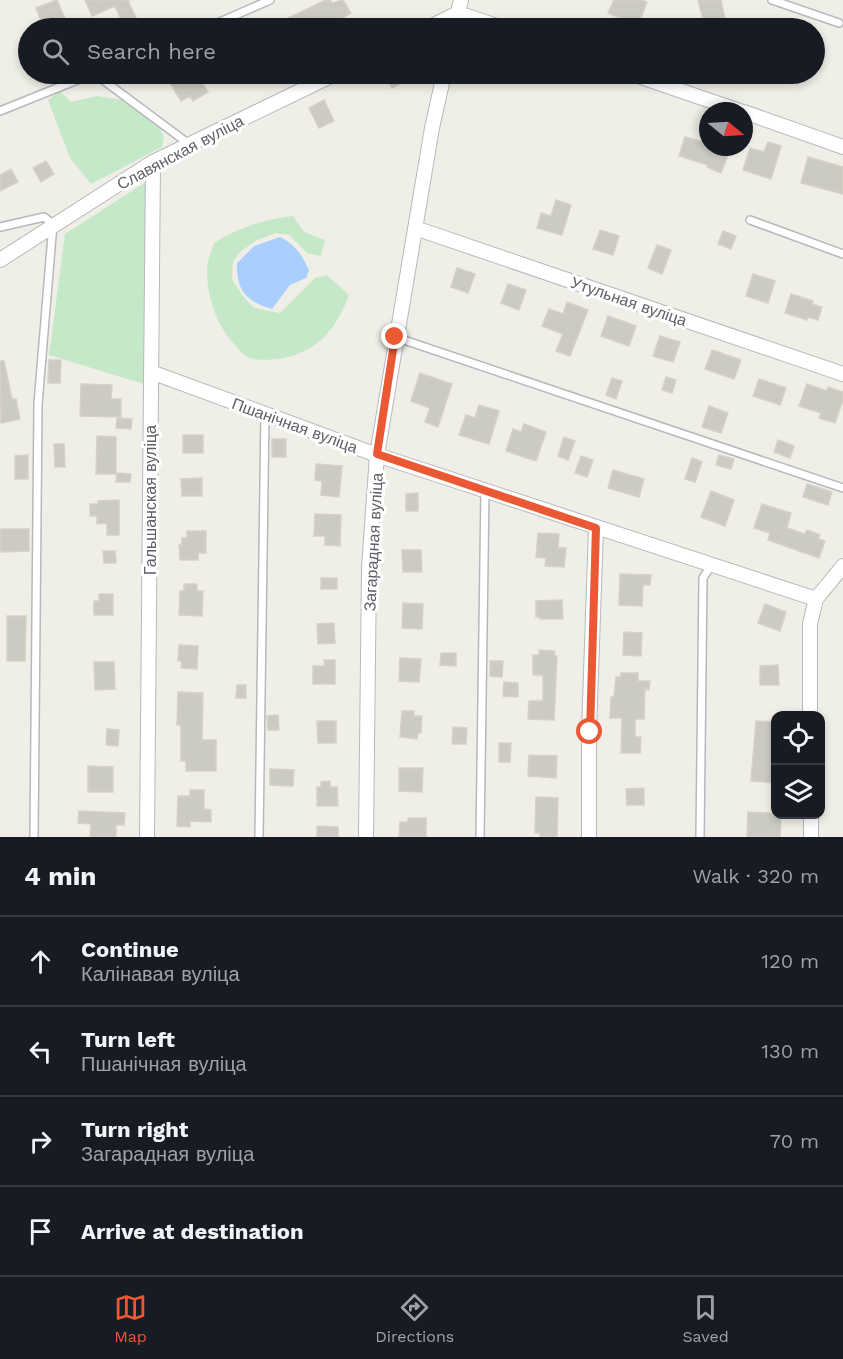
<!DOCTYPE html>
<meta charset="utf-8">
<style>
:root{--surface:#171b24;--page:#242831;--text:#f1f3f6;--muted:#9ea1a6;--line:#363941;--accent:#ea5834}
body{margin:0;font-family:"Work Sans",sans-serif;background:var(--page);color:var(--text)}
.controls{position:absolute;right:18px;bottom:18px;display:grid;overflow:hidden;border-radius:12px;box-shadow:0 3px 9px #0003}
.controls button{width:54px;height:54px;display:grid;place-items:center;padding:0;border:0;border-bottom:2px solid var(--line);background:var(--surface);color:var(--text);font:30px sans-serif}
.compass{position:absolute;left:699px;top:102px;width:54px;height:54px;border-radius:50%;background:var(--surface);box-shadow:0 3px 9px #0003;rotate:108deg}
.stop{position:absolute;width:18px;height:18px;margin:-14px;border:4px solid #ea5834;border-radius:50%;background:#fff}
.stop.end{background:#ea5834;border-color:#fff;box-shadow:0 2px 6px #0008}
.list{margin:0;padding:0;list-style:none}
h2{display:flex;justify-content:space-between;align-items:center;height:78px;margin:0;padding:0 24px;font-size:26px}
h2 small{font-size:20px;font-weight:400;color:var(--muted)}
.list li{display:grid;grid-template-columns:39px 1fr auto;gap:18px;align-items:center;box-sizing:border-box;height:90px;padding:0 24px;border-top:2px solid var(--line)}
.list b{display:block;font-size:22px;white-space:nowrap}
.list p{margin:0;font-size:20px;white-space:nowrap;color:var(--muted)}
.list em{font-size:20px;font-style:normal;color:var(--muted)}
.icon{flex:none;width:33px;height:33px;fill:none;stroke:currentColor;stroke-width:2;stroke-linecap:round;stroke-linejoin:round}
.map{position:relative;flex:none;width:843px;height:837px;overflow:hidden}
.search{position:absolute;background:var(--surface);box-shadow:0 3px 9px #0003;left:18px;right:18px;top:18px;height:66px;display:flex;align-items:center;gap:15px;box-sizing:border-box;padding:0 21px;border-radius:33px;color:var(--muted);font-size:22px}
.sheet{height:438px;background:var(--surface)}
nav{display:flex;justify-content:space-around;align-items:center;box-sizing:border-box;height:84px;border-top:2px solid var(--line);background:var(--surface);font-size:16px;color:var(--muted)}
nav a{display:grid;justify-items:center;gap:3px}
nav .on{color:var(--accent)}
.map>svg:first-child{display:block}
</style>
<div class="map">
<svg width="843" height="837" viewBox="0 0 843 837">
<rect width="100%" height="100%" fill="#f0efe7"/>
<!-- green -->
<path fill="#c4e8c8" d="M60 91 71 102 97 96 122 100 159 126 164 138 162 147 91 184 70 158 48 100Z
M149 180 144 384 49 355 65 234Z
M293 216 304 232 325 240 321 256 307 253 289 235 276 233 257 240 240 252 233 262 232 279 242 295 254 308 280 313 315 278 327 275 349 295C336 330 317 353 278 359 269 360 254 361 246 356 243 354 239 349 236 346 217 326 207 298 207 270 207 261 211 252 214 243 238 228 264 219 293 216Z"/>
<!-- water -->
<path fill="#a8cfff" d="M280 237C296 245 301 254 309 270L306 278 290 285 272 309C246 302 236 290 237 263L254 246Z"/>
<!-- building -->
<path fill="#cbcac3" stroke="#d5d2c5" stroke-width="1.5" d="M57 0 69 28H44L36 8Z
M85 0H130L128 1 141 28H125L115 6 92 16Z
M326 0H330L332 3 343 0 351 13 341 19 346 28H327L323 21 308 28H267Z
M614 0H642L647 2 638 25 608 13Z
M698 0H721L725 19 704 23Z
M177 74H197L208 92 193 101 190 96 181 101 170 83 180 77Z
M384 74H399L404 82 392 88Z
M324 100 334 121 319 128 309 108Z
M685 137 707 143 706 147H731L721 173 707 167 708 165 679 156Z
M768 142 781 146 771 179 743 170 750 148 764 152Z
M808 157 843 167V194L801 183Z
M46 161 54 174 41 182 33 168Z
M11 169 18 182 0 191V175Z
M556 200 571 205 562 235 537 228 541 213 551 216Z
M600 230 619 236 613 255 593 249Z
M723 231 736 236 731 249 718 244Z
M657 245 671 250 662 274 648 268Z
M457 268 475 274 468 293 451 287Z
M753 274 775 281 768 303 746 296Z
M508 284 526 290 519 310 501 303Z
M791 294 813 301 812 304 822 307 818 320 808 317 807 320 785 313Z
M567 302 588 310 570 356 556 351 563 334 542 326 549 309 563 314Z
M608 316 636 326 629 346 601 336Z
M660 336 680 342 673 362 653 356Z
M712 350 741 360 734 379 705 369Z
M49 360H61L60 383H48Z
M0 361H4L12 399H16L20 419 1 423Z
M420 373 452 384 438 427 425 422 430 408 411 401Z
M666 377 676 380 672 393 662 390Z
M612 378 622 381 616 399 606 395Z
M759 379 786 388 780 405 753 396Z
M81 384 112 385 111 399H121V417L80 416Z
M807 384 827 391 828 387 843 392V400L835 423 819 418 821 413 799 406Z
M479 405 499 411 489 444 459 435 466 415 475 418Z
M709 406 728 413 721 433 702 427Z
M117 418 132 419 131 429 116 428Z
M524 424 546 432 536 461 506 451 513 429 521 432Z
M183 435H203V453H183Z
M97 436 116 437V474H96Z
M564 437 575 441 568 460 558 456Z
M272 439H286V457H272Z
M778 440 794 446 790 458 774 452Z
M54 444H64L65 467H55Z
M28 455V479H15V456Z
M719 455 734 459 731 469 716 465Z
M581 456 593 460 587 477 575 473Z
M692 458 702 462 695 482 685 479Z
M316 464 342 466 339 497 321 495 322 481 315 480Z
M613 470 644 479 639 497 608 488Z
M117 473 131 474 130 482H116Z
M202 478V496H182L181 479Z
M807 484 832 492 828 505 803 497Z
M711 491 734 500 725 526 701 517Z
M418 493V511H406V494Z
M119 500V535H107V523L97 524V516H90V504H98V501Z
M762 504 791 513 787 528 805 534 807 530 820 535 818 539 825 541 819 558 768 540 770 533 754 528Z
M315 514 341 515 340 546 325 545V536H314Z
M0 529H29V551L0 552Z
M187 531H206V553H198V560H180L179 545H182V538H187Z
M538 533 559 534 558 548H566L564 567 545 566 546 558 536 557Z
M402 550H421L422 572H403Z
M103 551H115L116 563H104Z
M620 574 651 575 650 585H643L642 606 619 605Z
M321 578H337V589H321Z
M184 584H197V591H203L202 616 179 615 180 591H184Z
M99 594H113V615H94V601H99Z
M562 600 563 619H540V617H536V601Z
M403 603 423 604 422 629 402 628Z
M765 604 786 612 780 631 758 623Z
M7 616H26L25 661H7Z
M334 623 335 643 318 644 317 624Z
M624 632 642 633 641 656 623 655Z
M179 645 198 646 197 669 181 668 182 661H178Z
M539 650 555 651 554 656H557L554 720 528 719 529 701H543V675H533V655H539Z
M441 653H456V666L440 665Z
M400 658 421 659 419 682 399 681Z
M324 660H335V684H313V666H325Z
M490 661H503L502 677 490 676Z
M94 662H114L115 689 95 690Z
M778 665 779 685H760V666Z
M621 673H638V681H650L649 690 645 689 644 719H635V737H641L640 753H621L622 718H610L611 697H614L616 677H621Z
M504 682 518 683V697L503 696Z
M237 685H246V698H236Z
M178 692 203 693 202 740H216V771H186V761H181V725H177Z
M402 711H414V716H422L421 733H418L417 739 400 737Z
M278 715 279 730H268L267 716Z
M317 721H336V743H318Z
M756 721 776 722V783L751 781Z
M453 727 467 728 466 744H452Z
M107 729 119 730 118 746 106 745Z
M499 743H511L510 762H499Z
M529 755 557 756 556 778 528 776Z
M88 766 113 767V792H88Z
M399 768H423L422 792 399 791Z
M270 769 294 770 293 786 270 785Z
M330 781V787H337L338 806H317V787H321V782Z
M644 788V805H627L626 789Z
M190 790H204V809L211 810V822L190 821V827L177 826 178 796H190Z
M536 797 558 798 557 837H540V833H535Z
M79 811 125 813 124 825H116V837H90L91 824 78 823Z
M748 812 781 814 780 837H747Z
M408 818H426V837H399L400 822H408Z
M317 826 338 827V837H317Z"/>
<g fill="none" stroke-linecap="round" stroke-linejoin="round">
<!-- lane casing -->
<g stroke="#b7b8bd" stroke-width="10">
<path id="lane" d="M772 0 839 23
M206 28 270 0
M95 74 189 144
M0 111 92 74
M750 220 843 254
M0 227 44 217 53 224 38 404 34 837
M395 337 843 488
M259 837 265 413
M480 837 485 491
M700 837 703 578 712 564"/>
</g>
<!-- street casing -->
<g stroke="#b7b8bd" stroke-width="16">
<path id="street" d="M428 28 458 13 503 28
M454 28 461 0
M632 74 740 111
M744 112 843 147
M415 228 843 374
M0 260 153 162 335 74
M151 372 377 455 816 599
M810 716V624L816 599 843 566
M811 814V837
M147 837 153 162
M366 837 369 568 377 455 432 128 444 74
M589 837V732L596 528"/>
</g>
<!-- lane -->
<use href="#lane" stroke="#fff" stroke-width="7"/>
<!-- street -->
<use href="#street" stroke="#fff" stroke-width="14"/>
</g>
<g fill="none" stroke-linecap="round" stroke-linejoin="round">
<!-- route -->
<path stroke="#ea5834" stroke-width="8" d="M395 337 377 454 596 528 590 732"/>
</g>
<g text-anchor="middle" stroke-width="6" stroke-linejoin="round" paint-order="stroke">
<!-- street labels -->
<g font-size="16" fill="#5e6167" stroke="#fff">
<text transform="translate(180 152) rotate(-28)" y="6">Славянская вуліца</text>
<text transform="translate(629 301) rotate(19)" y="6">Утульная вуліца</text>
<text transform="translate(295 425) rotate(20)" y="6">Пшанічная вуліца</text>
<text transform="translate(150 500) rotate(-90)" y="6">Гальшанская вуліца</text>
<text transform="translate(373 542) rotate(-87)" y="6">Загарадная вуліца</text>
</g>
</g>
</svg>
<div class="controls">
<button><svg class="icon" aria-label="locate" viewBox="0 0 24 24"><circle cx="12" cy="12" r="6"/><path d="M12 2v4M12 18v4M2 12h4M18 12h4"/></svg></button>
<button><svg class="icon" aria-label="layers" viewBox="0 0 24 24"><path d="M12 4l9 5-9 5-9-5zM3 14l9 5 9-5"/></svg></button>
</div>
<svg class="compass" viewBox="-18 -18 36 36"><path d="M0-13l5 13h-10z" fill="#e53935"/><path d="M0 13l5-13h-10z" fill="#9ea1a6"/></svg>
<div class="stop" style="left:590px;top:732px"></div>
<div class="stop end" style="left:395px;top:337px"></div>
<div class="search"><svg class="icon" aria-label="search" viewBox="0 0 24 24"><circle cx="10" cy="10" r="6"/><path d="M15 15l6 6"/></svg>Search here</div>
</div>
<section class="sheet">
<h2>4 min<small>Walk · 320 m</small></h2>
<ul class="list">
<li><svg class="icon" aria-label="ahead" viewBox="0 0 24 24"><path d="M12 20V5M6 11l6-6 6 6"/></svg><div><b>Continue</b><p>Калінавая вуліца</p></div><em>120 m</em></li>
<li><svg class="icon" aria-label="left" viewBox="0 0 24 24"><path d="M17 20v-9H6M10 6l-5 5 5 5"/></svg><div><b>Turn left</b><p>Пшанічная вуліца</p></div><em>130 m</em></li>
<li><svg class="icon" aria-label="right" viewBox="0 0 24 24"><path d="M7 20v-9h11M14 6l5 5-5 5"/></svg><div><b>Turn right</b><p>Загарадная вуліца</p></div><em>70 m</em></li>
<li><svg class="icon" aria-label="arrive" viewBox="0 0 24 24"><path d="M6 21V4h12l-3 4 3 4H6"/></svg><div><b>Arrive at destination</b></div></li>
</ul>
</section>
<nav>
<a class="on"><svg class="icon" aria-label="map" viewBox="0 0 24 24"><path d="M3 6l6-2 6 2 6-2v14l-6 2-6-2-6 2zM9 4v14M15 6v14"/></svg>Map</a>
<a><svg class="icon" aria-label="directions" viewBox="0 0 24 24"><path d="M12 3l9 9-9 9-9-9zM9 14v-3h6M13 9l2 2-2 2"/></svg>Directions</a>
<a><svg class="icon" aria-label="saved" viewBox="0 0 24 24"><path d="M7 4h10v16l-5-4-5 4z"/></svg>Saved</a>
</nav>
